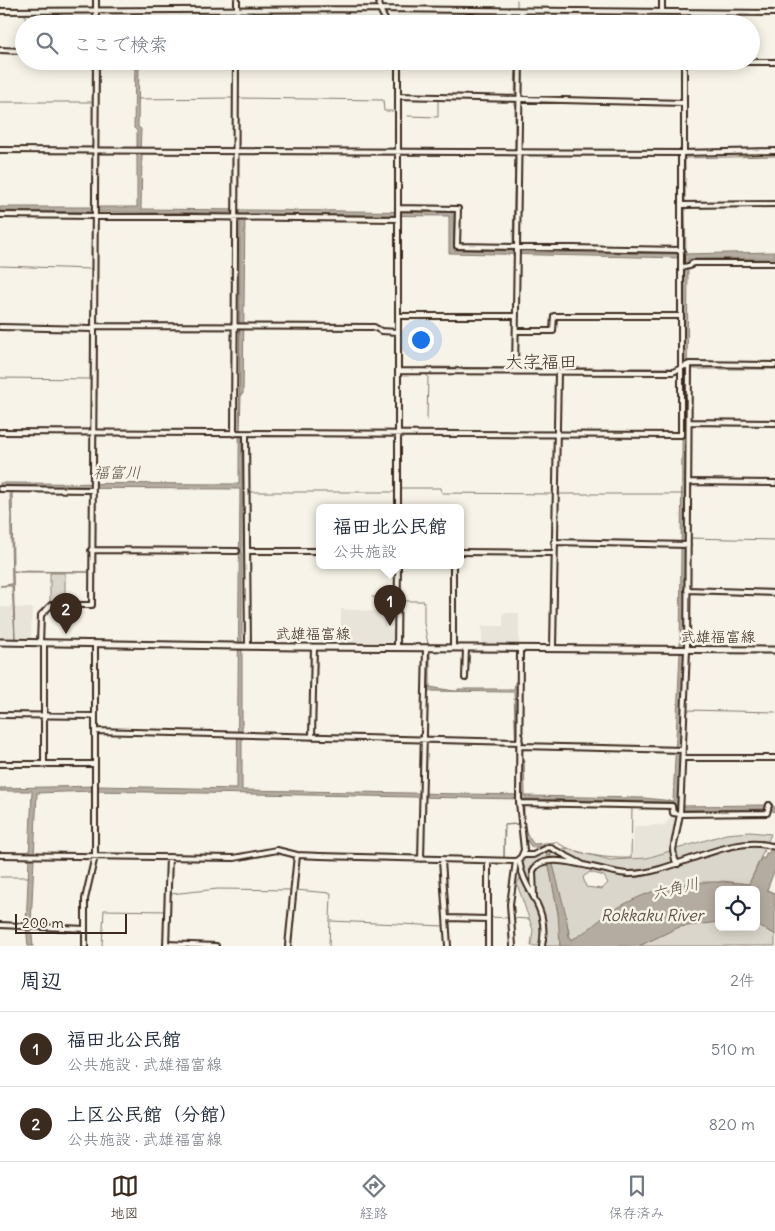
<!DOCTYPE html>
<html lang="ja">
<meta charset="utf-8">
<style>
:root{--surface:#fff;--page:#f2f2f3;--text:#1f2937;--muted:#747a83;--line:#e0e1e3;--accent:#3b2a1e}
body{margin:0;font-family:Delius,"Klee One",sans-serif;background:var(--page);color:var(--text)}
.controls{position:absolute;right:15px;bottom:15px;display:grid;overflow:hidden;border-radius:8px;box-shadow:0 2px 12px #0003}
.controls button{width:45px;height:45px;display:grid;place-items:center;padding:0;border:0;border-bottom:1px solid var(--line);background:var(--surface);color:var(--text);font:25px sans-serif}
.scale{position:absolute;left:15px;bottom:12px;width:112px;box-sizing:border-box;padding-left:5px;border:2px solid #3b2a1e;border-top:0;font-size:14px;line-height:18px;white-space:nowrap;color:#3b2a1e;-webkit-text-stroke:4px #f7f3e8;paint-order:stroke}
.you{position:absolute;left:420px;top:339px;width:18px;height:18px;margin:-12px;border:4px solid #fff;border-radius:50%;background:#1a73e8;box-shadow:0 0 0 8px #1a73e833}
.badge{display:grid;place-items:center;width:32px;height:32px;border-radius:50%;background:var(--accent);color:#fff;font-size:16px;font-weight:700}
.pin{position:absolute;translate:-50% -41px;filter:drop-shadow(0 1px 2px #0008)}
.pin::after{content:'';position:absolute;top:26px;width:18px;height:15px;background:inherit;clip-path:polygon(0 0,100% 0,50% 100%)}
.popup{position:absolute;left:316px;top:504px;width:148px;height:65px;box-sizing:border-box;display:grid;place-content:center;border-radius:8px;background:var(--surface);filter:drop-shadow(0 1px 4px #0005);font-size:16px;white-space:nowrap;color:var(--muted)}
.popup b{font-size:19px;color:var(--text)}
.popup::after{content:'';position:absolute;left:50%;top:100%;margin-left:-10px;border:10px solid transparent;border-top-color:var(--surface)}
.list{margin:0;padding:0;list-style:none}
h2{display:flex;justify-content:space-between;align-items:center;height:65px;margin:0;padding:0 20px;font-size:21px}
h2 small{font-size:16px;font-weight:400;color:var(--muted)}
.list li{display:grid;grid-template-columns:32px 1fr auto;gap:15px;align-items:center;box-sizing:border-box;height:75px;padding:0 20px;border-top:1px solid var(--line)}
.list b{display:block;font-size:19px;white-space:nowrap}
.list p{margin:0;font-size:16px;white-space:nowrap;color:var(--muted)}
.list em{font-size:16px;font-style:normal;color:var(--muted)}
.icon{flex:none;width:28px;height:28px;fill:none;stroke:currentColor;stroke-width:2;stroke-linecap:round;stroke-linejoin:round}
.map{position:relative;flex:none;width:775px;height:946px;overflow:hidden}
.search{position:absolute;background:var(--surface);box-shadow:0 2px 12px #0003;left:15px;right:15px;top:15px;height:55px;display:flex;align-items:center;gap:12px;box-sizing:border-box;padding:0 18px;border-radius:28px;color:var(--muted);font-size:19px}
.sheet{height:215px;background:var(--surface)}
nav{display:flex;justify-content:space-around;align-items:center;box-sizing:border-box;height:70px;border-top:1px solid var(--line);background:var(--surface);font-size:14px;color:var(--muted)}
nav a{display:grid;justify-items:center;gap:2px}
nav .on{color:var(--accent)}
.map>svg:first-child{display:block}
</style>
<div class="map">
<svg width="775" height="946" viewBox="0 0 775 946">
<rect width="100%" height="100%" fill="#f7f3e8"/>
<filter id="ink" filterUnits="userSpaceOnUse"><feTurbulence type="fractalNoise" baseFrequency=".02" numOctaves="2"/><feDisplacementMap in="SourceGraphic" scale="10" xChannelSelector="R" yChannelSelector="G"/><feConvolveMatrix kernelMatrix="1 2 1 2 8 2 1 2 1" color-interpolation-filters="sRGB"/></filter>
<g filter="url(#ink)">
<!-- built -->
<path fill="#e9e4d9" d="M0 607 32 608 31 639 0 638Z
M341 609 385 612 386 629 395 630V642L341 643Z
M503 613H519V646H482V626H503Z
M672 811H679L668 852 647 858H632L634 826 664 825 670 819Z"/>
<!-- green -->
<path fill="#dbd6cb" stroke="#8b8074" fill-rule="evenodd" d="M50 573H65V603H50Z
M750 832 771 834 749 884 722 881 571 940 551 859H548L560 925V946H531L533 930 517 884 522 874 520 865 525 859 546 850 547 854 551 853 550 849 559 851 565 848 610 860 647 858 726 834ZM590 872 604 876 608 883 602 889 586 887 583 877Z
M712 922H719V927H756V925L775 934V946H639L679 927Z"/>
<!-- water -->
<path fill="#b4aca0" stroke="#84786c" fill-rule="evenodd" d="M135 61H139L138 127 141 129 140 153H142L141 209 453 212 454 250 511 251 512 244 513 250 518 252 683 254 775 252V258L688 259 685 646 679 806 766 805 775 807V812L767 809 673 810V802L525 799C523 818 522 831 534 844L557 842 548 845 566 915 569 937 571 940C588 932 602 916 619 907 664 882 698 879 749 884L761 858H765L766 853H769L775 837V869L767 890 775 893V934L756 925V890H719V922L679 927 639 946H560L558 913 545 846 532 848 523 834 522 824 505 825 504 859V825L523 823 522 799 93 791 37 793 31 925 33 946H28L26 926 32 791H0V788L98 786 237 789 240 489 12 488 13 571 88 572H13L15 638 12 586H0L12 584 10 488 0 487V483L239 484 240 217 238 213 0 211V207H137V131L134 128ZM245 214 449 216V253L684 258 680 653 673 801 644 798 525 796 524 758 518 752V681L515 682 514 689H458V691H454L430 687V651H428L427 691 514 692 516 755 522 758V795L242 790V436L240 432 241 394H243Z"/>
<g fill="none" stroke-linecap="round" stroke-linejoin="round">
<!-- stream -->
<path stroke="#84786c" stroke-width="1" d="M517 7V0
M25 13 26 24
M516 24 517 14
M751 59H775
M664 61H681
M515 96 516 61
M238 98 383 100 384 111H395
M138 99 234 98
M521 101 682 105
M0 102H91
M408 116 438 117V100L517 101
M515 149V102
M685 203V158L775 156
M685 207 686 255
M513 244 515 154
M0 266 91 269
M426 367 513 368
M517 368H595
M603 368H671
M691 369H775
M426 374 428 377 427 420
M0 378 89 379
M691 479 775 480
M401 488H441L442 493 553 494
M249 492H394
M557 494H683
M688 538 775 540
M372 597 395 598
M402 601H424V623L428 644
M686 710 775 712
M556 842C576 855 608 859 631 858L632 807
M0 877H29
M295 890 331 893 329 946
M170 894 218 889 291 890
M489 917 529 919
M331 921 444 926V915L475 917
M102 946 104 910 167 911"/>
<!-- minor casing -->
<g stroke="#3b2a1e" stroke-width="8">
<path id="minor" d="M96 0V24
M379 0 380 9 387 24
M662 0V12
M0 11 380 9 775 13
M237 24V0
M521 24V11
M685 24V12
M0 50 23 51 24 55
M398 61V507
M684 62H775
M398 96 684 103
M0 150 681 153 775 151
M684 153V61
M682 205 775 204
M398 208 458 209 457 246 682 250
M0 215 398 219
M682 267 690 266 692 263H775
M398 316H516
M95 326 374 327 381 331 398 332
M0 327 93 329
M516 331H553L554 316H681
M398 371 673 372 689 364 775 365
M515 371 520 61
M689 422 775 423
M0 432 681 435V153
M234 434 236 61
M246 435 248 646
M688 482 775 483
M0 489 92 490
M554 542 688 545
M91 550 237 551
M247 551H320
M460 552 554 553
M453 565V648
M687 590 775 593
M40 643 41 615 51 605H92L96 61
M397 647 398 565
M553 648 558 372
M465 678 466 648
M0 715 95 716
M95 731 520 742
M312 737 314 647
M521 746 683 750
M683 758H775
M0 764H95
M44 765V643
M519 803 672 806 673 813 680 814 767 813 769 805
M0 855 234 858 277 850 297 855 320 856 516 861 521 857 524 850 519 802 520 648
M522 855H533L549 847 582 864
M421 859 426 648
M442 860 448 946
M519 860C524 894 550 905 542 946
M678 864 675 860 673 850 680 814 687 650 689 364
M534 897 533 871C544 846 608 875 630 874 676 873 731 832 775 847
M447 918 488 919
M0 925 85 929
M166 944 216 946
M85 946V899L95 856V645
M166 946 169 857
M288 946 297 855
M488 946V862
M513 946 510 904 516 861"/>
</g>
<!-- major casing -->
<g stroke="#3b2a1e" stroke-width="9">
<path id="major" d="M0 642 298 647 775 650"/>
</g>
<!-- minor -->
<use href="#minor" stroke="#f7f3e8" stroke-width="4"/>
<!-- major -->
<use href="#major" stroke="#f7f3e8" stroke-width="5"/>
</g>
</g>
<g text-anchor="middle" stroke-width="5" stroke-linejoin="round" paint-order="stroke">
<!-- street labels -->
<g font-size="15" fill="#3b2a1e" stroke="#f7f3e8">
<text x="313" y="639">武雄福富線</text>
<text x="718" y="642">武雄福富線</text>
</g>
<!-- water labels -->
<g font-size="16" font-style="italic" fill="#5f5145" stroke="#f7f3e8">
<text x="117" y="478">福富川</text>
<text transform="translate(675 888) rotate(-13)" y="6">六角川</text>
<text x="652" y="921">Rokkaku River</text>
</g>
<!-- quarter labels -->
<g font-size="18" fill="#3b2a1e" stroke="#f7f3e8">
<text x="541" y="368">大字福田</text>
</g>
</g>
</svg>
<div class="controls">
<button><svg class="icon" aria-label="locate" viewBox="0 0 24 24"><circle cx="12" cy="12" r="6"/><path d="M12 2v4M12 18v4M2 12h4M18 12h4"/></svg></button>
</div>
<div class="scale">200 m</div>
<div class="you"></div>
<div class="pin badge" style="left:390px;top:626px">1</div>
<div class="popup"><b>福田北公民館</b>公共施設</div>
<div class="pin badge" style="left:66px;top:634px">2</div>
<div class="search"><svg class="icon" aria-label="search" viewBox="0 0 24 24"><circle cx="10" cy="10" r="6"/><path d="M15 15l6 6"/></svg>ここで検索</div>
</div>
<section class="sheet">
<h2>周辺<small>2件</small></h2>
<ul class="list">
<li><span class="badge">1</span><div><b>福田北公民館</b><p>公共施設 · 武雄福富線</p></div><em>510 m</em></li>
<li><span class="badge">2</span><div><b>上区公民館（分館）</b><p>公共施設 · 武雄福富線</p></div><em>820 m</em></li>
</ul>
</section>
<nav>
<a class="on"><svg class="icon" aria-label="map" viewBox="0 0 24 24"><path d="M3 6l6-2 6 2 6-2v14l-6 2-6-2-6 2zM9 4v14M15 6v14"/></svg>地図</a>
<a><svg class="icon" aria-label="directions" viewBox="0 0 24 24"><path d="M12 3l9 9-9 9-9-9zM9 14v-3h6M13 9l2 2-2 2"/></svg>経路</a>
<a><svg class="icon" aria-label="saved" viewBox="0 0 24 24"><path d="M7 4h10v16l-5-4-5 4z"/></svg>保存済み</a>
</nav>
